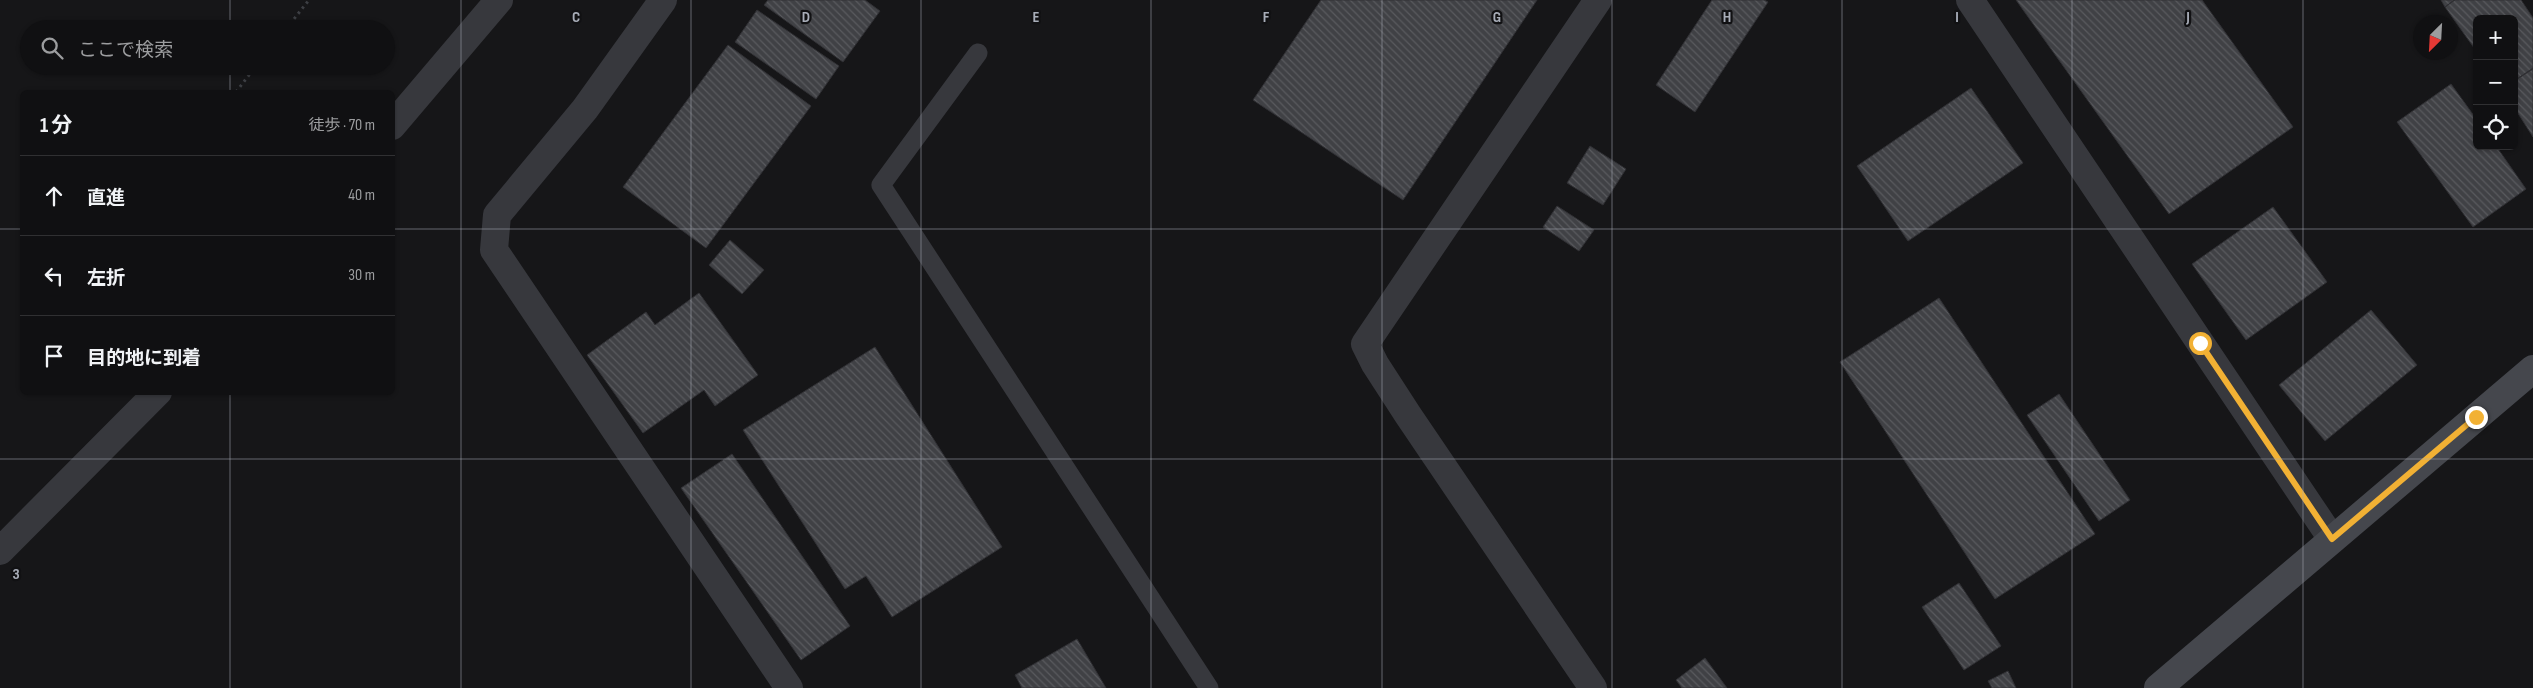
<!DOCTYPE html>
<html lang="ja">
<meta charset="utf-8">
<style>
:root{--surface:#101012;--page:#19191b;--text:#f1f3f6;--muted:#9c9d9f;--line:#303032}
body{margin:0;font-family:"Sofia Sans Condensed","Noto Sans JP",sans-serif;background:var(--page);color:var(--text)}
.controls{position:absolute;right:15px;top:15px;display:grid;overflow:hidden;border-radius:8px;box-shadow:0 1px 4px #0004}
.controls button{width:45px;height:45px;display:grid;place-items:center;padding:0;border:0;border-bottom:1px solid var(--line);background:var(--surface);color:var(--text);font:25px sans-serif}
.compass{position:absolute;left:2413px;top:15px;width:45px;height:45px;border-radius:50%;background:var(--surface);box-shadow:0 1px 4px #0004;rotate:204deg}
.stop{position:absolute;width:15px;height:15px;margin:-11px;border:4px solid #f2b134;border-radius:50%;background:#fff}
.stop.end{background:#f2b134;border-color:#fff;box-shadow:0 1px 5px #0008}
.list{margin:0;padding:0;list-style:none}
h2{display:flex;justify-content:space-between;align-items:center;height:65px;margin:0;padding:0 20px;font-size:21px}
h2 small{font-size:16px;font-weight:400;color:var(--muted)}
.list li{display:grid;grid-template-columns:32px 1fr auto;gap:15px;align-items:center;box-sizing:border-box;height:80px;padding:0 20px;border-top:1px solid var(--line)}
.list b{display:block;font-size:19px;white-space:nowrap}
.list em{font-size:16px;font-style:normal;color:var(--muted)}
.icon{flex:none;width:28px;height:28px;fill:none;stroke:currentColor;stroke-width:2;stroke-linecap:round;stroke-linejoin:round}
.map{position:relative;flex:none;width:2533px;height:688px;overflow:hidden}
.search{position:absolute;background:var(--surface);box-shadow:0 1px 4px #0004;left:20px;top:20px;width:375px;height:55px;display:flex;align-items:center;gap:12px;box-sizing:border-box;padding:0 18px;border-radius:28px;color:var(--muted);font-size:19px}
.panel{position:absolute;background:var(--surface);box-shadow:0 1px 4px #0004;left:20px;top:90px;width:375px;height:305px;border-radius:8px}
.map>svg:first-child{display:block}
</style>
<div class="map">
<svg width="2533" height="688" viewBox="0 0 2533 688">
<defs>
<pattern id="building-back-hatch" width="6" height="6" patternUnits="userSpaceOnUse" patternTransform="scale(1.25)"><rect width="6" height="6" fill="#404145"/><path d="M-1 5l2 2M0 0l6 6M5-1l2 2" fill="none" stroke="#595a5e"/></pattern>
</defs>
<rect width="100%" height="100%" fill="#161618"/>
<!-- building -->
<path fill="url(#building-back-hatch)" stroke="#303034" d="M768 0H865L880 11 843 62 764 5Z
M1321 0H1537L1403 200 1253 100Z
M1712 0H1764L1768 2 1695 112 1656 85Z
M2016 0H2202L2293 127 2169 214Z
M2441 0H2454L2445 7Z
M2455 0H2521L2533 18V68L2514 81V19H2477V52L2445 7Z
M757 10 839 66 816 99 735 42Z
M728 45 811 106 706 248 623 187Z
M2533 69V137L2514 107V81Z
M2451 84 2477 120V146H2496L2526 189 2473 227 2397 122Z
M1971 88 2023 163 1908 241 1857 166Z
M1590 146 1626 169 1603 205 1567 183Z
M1557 206 1594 230 1579 251 1543 227Z
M2273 207 2327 282 2246 340 2192 264Z
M730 240 764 270 742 294 709 265Z
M699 293 758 375 715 406 704 390 643 433 587 355 646 312 655 325Z
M1939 298 2095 534 1995 599 1840 362Z
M2371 310 2417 365 2325 441 2279 385Z
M875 347 1002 547 892 617 866 576 845 589 743 430Z
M2059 394 2130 500 2099 521 2027 415Z
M732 454 850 626 801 660 681 488Z
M1959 583 2001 646 1964 670 1922 607Z
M1077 639 1106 688H1022L1015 675Z
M1705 658 1727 688H1682L1676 680Z
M2008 671 2016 688H1992L1988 681Z"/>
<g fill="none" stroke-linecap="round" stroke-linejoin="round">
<!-- path -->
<path stroke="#3d3f44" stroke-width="3" stroke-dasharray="2.5 4" stroke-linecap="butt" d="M286 29 309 0
M236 92 256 66"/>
<!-- lane -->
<path stroke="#37383d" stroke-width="19" d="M978 53 881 185 1209 688"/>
<!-- street -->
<path stroke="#37383d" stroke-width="28" d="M663 0 585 109 497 215 494 250 789 688
M1970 0 2332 539
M392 126 499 0
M0 551 158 392
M1593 688 1408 415 1375 364 1365 344 1598 0"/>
<!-- secondary -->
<path stroke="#45474d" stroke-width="28" d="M2158 688 2533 369"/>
</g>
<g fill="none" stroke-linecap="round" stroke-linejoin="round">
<!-- route -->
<path stroke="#f2b134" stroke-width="6" d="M2200 343 2332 539 2476 417"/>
</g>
<!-- grid -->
<path fill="none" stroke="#a8adb8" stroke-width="1" stroke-opacity="0.55" d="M230 0V29M461 0V688M691 0V688M921 0V688M1151 0V688M1382 0V688M1612 0V688M1842 0V688M2072 0V688M2303 0V688M230 66V92M0 229H22M392 229H2533M230 392V688M0 459H2533"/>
<g font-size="16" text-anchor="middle" font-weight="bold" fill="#a8adb8" stroke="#111113" stroke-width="4.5" stroke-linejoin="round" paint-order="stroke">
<text x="576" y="22">C</text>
<text x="806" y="22">D</text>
<text x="1036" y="22">E</text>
<text x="1266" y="22">F</text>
<text x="1497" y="22">G</text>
<text x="1727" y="22">H</text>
<text x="1957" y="22">I</text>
<text x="2188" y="22">J</text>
<text x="16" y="579">3</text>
</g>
</svg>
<div class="controls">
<button>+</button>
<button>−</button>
<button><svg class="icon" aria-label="locate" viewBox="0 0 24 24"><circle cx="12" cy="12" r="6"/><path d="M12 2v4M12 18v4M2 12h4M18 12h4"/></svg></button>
</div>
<svg class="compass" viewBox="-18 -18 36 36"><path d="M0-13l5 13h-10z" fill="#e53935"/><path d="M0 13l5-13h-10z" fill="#9c9d9f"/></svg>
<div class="stop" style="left:2200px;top:343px"></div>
<div class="stop end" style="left:2476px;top:417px"></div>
<div class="search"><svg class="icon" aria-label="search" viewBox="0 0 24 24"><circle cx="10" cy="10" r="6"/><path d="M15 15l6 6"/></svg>ここで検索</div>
<section class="panel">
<h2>1 分<small>徒歩 · 70 m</small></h2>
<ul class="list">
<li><svg class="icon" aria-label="ahead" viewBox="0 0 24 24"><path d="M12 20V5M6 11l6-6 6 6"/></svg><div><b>直進</b></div><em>40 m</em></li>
<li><svg class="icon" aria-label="left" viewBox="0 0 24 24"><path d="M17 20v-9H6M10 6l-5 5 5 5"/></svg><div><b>左折</b></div><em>30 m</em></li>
<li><svg class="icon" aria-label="arrive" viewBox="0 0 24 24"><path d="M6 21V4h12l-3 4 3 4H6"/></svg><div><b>目的地に到着</b></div></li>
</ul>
</section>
</div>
